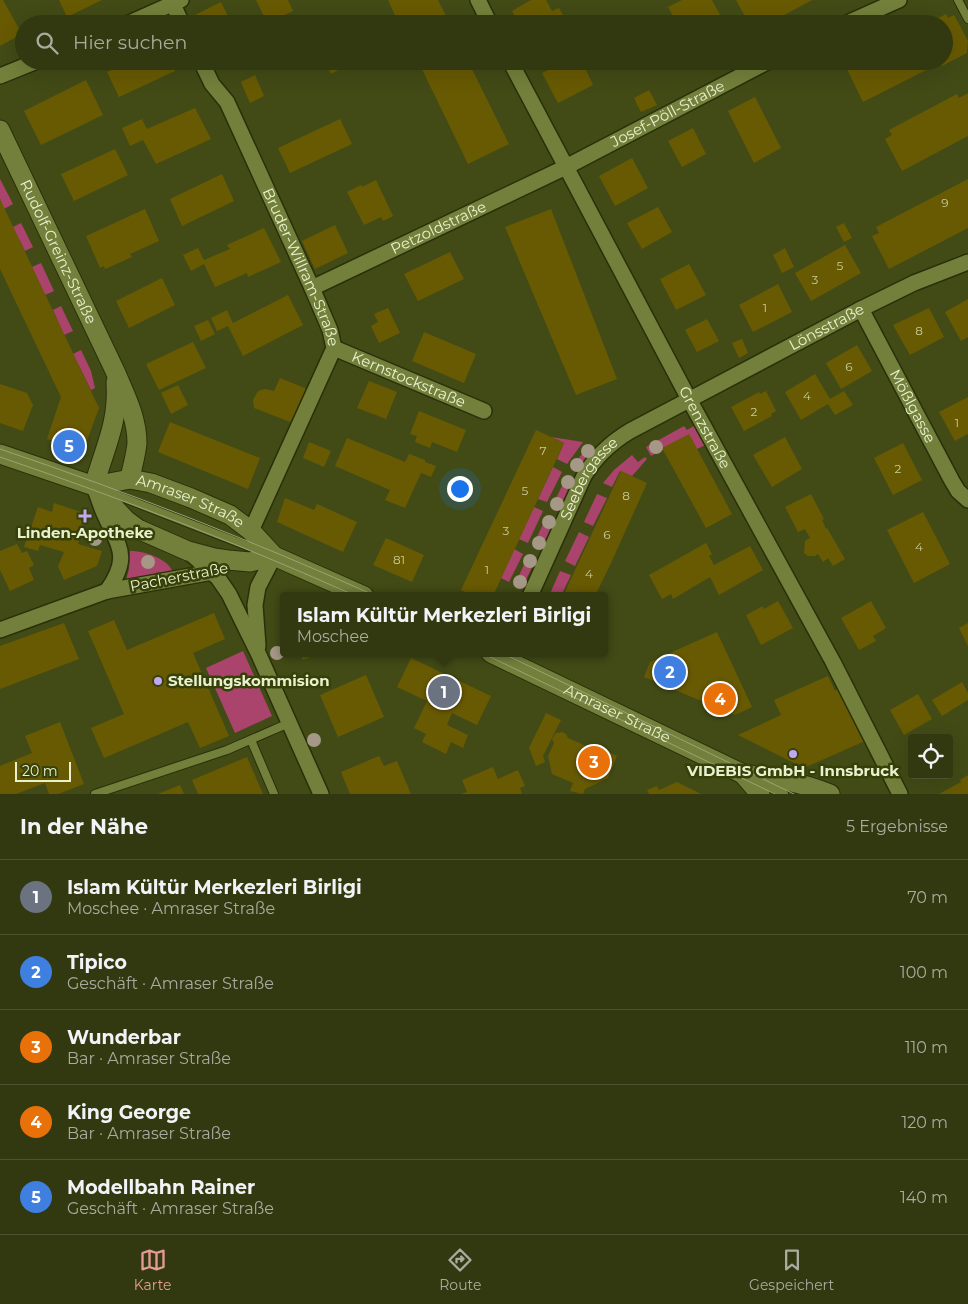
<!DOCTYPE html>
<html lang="de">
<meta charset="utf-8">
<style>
:root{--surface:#323810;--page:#3d431e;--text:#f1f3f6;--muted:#a8ac9f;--line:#4d5230;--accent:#e69b98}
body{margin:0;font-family:Montserrat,sans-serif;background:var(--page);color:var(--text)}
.controls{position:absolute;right:15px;bottom:15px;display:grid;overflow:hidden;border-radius:5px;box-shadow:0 5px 20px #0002}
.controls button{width:45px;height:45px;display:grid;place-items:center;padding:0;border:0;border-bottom:1px solid var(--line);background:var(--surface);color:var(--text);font:25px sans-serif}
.scale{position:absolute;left:15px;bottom:12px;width:56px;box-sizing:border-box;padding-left:5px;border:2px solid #e8f1ce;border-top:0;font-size:14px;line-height:18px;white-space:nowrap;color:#e8f1ce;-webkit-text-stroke:4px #374008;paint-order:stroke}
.you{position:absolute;left:459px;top:488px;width:18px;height:18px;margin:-12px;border:4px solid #fff;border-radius:50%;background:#1a73e8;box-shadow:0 0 0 8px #1a73e833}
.badge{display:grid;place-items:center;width:32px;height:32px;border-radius:50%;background:var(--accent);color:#fff;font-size:16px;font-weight:700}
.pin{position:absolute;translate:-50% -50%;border:2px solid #fff;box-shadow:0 1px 5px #0006}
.popup{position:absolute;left:280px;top:592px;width:328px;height:65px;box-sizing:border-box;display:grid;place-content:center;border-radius:5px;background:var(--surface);filter:drop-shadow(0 1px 4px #0005);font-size:16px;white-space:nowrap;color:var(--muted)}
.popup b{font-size:19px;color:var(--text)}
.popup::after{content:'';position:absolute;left:50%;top:100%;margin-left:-10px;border:10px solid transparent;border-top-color:var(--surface)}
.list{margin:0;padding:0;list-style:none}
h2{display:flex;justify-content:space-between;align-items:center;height:65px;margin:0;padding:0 20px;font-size:21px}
h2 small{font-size:16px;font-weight:400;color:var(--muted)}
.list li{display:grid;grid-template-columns:32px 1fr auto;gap:15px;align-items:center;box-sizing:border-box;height:75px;padding:0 20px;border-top:1px solid var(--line)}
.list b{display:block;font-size:19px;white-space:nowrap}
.list p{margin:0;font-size:16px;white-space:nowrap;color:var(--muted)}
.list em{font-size:16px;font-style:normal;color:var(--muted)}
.icon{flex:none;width:28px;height:28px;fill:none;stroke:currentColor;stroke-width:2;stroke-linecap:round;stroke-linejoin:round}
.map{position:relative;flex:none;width:968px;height:794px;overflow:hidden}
.search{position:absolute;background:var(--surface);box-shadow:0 5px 20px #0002;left:15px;right:15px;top:15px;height:55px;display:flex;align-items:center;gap:12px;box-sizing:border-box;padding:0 18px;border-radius:28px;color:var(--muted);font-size:19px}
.sheet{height:440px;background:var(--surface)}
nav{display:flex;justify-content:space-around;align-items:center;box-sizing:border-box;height:70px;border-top:1px solid var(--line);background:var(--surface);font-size:14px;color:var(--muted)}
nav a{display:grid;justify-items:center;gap:2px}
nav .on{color:var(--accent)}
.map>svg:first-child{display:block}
</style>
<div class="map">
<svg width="968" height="794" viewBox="0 0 968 794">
<rect width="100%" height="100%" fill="#424b16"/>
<!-- green -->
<path fill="#ab446c" d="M0 179 13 204 4 209 0 199Z
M21 223 33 247 25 251 13 227Z
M41 263 54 291 45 295 32 267Z
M61 306 73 331 64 335 53 310Z
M81 350 91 371 95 388 91 390 73 354Z
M684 426 687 430 694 426 705 445 697 449 689 435 651 456 646 447Z
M551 437 583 442 567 464 557 459 564 443Z
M588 446 593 451 579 471 572 467Z
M632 455 638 462 645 457 647 459 632 476 620 471 612 487 603 483 614 470Z
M553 467 562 472 547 502 538 499Z
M567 476 574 480 558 511 551 508Z
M597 494 607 498 593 526 584 522Z
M534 507 543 511 528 543 519 539Z
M547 516 555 519 541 549 533 545Z
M579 532 589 537 575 566 565 561Z
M514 549 523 554 509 582 501 578Z
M130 551C144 551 167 558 173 572L126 581 129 569Z
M528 556 536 559 522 588 515 584Z
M560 571 571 575 561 596H549Z
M243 651 272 716 235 733 206 668Z"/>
<!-- building -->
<path fill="#685a03" d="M0 0H3L22 34 0 46Z
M59 0H102L67 17Z
M256 0H288L293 11 267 23Z
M388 0H438L450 24H399Z
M531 0H546L552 11 559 8 567 23 519 24 512 11Z
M682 0H712L725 24H677L668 7Z
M736 0H812L768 24H749Z
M221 2 232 24H197L193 16Z
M946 14 948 18 954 15 968 41 967 53 942 66 940 63 863 102 846 67 853 63 852 61H944V24H927Z
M130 61H170L175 71 119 97 107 72Z
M325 61H355L331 74Z
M418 61H468L509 144 468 164Z
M566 61H582L593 85 558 103 542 73Z
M626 61H642L630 68Z
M255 75 264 96 250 103 241 82Z
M86 80 103 115 41 145 24 111Z
M649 90 657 105 641 112 634 98Z
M968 93V136L902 171 885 139 892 135 889 130 957 94 959 98Z
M755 97 781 148 754 163 728 111Z
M195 108 211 139 156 164 143 140 130 146 122 128 142 119 147 129Z
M340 119 352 144 290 173 278 148Z
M693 128 706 154 682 167 668 141Z
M115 149 128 175 74 201 61 174Z
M632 158 648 188 615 206 599 176Z
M222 174 234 201 182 226 170 199Z
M968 179V228L889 269 872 236 879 233 876 227Z
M376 180 393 216 383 221 381 217 364 225 347 192 361 185 362 187Z
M0 199 99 408 83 451 47 439 61 397 0 269Z
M658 207 672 232 642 249 627 223Z
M145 209 159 241 130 254 132 257 105 269 104 266 100 268 86 236Z
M551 209 617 379 576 395 505 227Z
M844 223 852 238 844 242 836 227Z
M335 225 348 253 315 269 302 241Z
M264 228 281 262 248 277 247 273 215 287 204 264 191 271 183 255 198 248 204 260 230 249 227 245Z
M845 245 861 273 811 301 795 273Z
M785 248 794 267 782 273 773 255Z
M450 252 464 279 418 301 404 274Z
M689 264 706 295 676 310 660 279Z
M162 278 175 305 129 328 116 301Z
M778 284 792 312 753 332 739 305Z
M288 295 303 325 243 356 228 326 217 331 211 318 227 310 233 323Z
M968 299V337L961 341 945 312Z
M388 308 400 333 379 343 371 326 378 322 374 314Z
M929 308 944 337 910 355 893 325Z
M707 319 719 341 697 352 685 330Z
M208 320 215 334 201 341 194 326Z
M424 332 476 354 464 383 412 361Z
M742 339 748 353 739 358 732 343Z
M193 342 206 368 159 390 146 364Z
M857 345 872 371 841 389 826 363Z
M815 374 830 399 844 391 853 405 835 415 828 404 801 420 785 392Z
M280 378 307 389 293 423 254 408 253 400 258 391 265 389 274 391Z
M369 381 397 392 386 419 357 408Z
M0 384 27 393 33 405 23 431 0 423Z
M178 385 188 405 171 414 161 393Z
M766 391 776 411 771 414 772 416 744 431 731 407 759 392 760 394Z
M968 397V434L955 441 939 412Z
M419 411 466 430 457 452 432 442 430 448 415 442 417 436 410 434Z
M170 422 260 458 248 489 158 452Z
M536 430 564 443 493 596H475L461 590Z
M689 434 732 514 706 528 662 448Z
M785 437 802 469 772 487 753 455Z
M347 438 405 462 409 454 425 460V462L436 466 431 477 421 473 405 508 385 500 390 490 335 466Z
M309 442 331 451 324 467 303 458Z
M903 443 922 480 893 495 874 458Z
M621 471 647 483 611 563 595 596H563Z
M811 494 824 519 822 520 826 529 827 528 845 559 833 566 828 558 823 562 818 554 815 556H808L804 553 805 541 810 538 805 529 798 532 785 507Z
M285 498 314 510 317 504 357 522 343 552 277 522Z
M54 503 87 514 78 544 102 551 97 566 64 580 58 566 64 552 40 545 38 551 24 547 38 507 52 512Z
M923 512 950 564 914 583 887 530Z
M386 538 424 555 412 582 373 565Z
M706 543 712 554 709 556 714 565 750 546 763 570 719 595 710 577 673 599 671 594 662 599 649 575Z
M17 544 22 553 27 551 34 565 29 568 34 580 10 591 0 570V551Z
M778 601 793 628 761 645 746 615 763 606 764 609Z
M871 601 886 628 873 636 876 641 859 650 841 618Z
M214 613 225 639 193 653 229 736 200 748 188 722 104 758 91 728 124 714 88 631 114 620 127 650Z
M64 623 79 659 0 689V646Z
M968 623V646L959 628Z
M717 632 752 707 735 715 644 677 650 662Z
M300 653H320L303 660Z
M411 658 491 696 477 725 452 713 447 725 468 735 463 748 451 742 446 754 422 742 426 734 414 728 427 701 397 687Z
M366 675 384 717 338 737 320 695Z
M828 676 835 691 837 689 865 741 804 768 738 735 781 715 774 700Z
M962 682 968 693V700L942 716 932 700Z
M918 694 932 719 904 735 890 710Z
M546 713 561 720 543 756 545 762 536 766 529 748Z
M60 722 84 784 58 794H49L45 783 16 794H0V766L32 753 25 736Z
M562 732 566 734 568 738 593 749 595 745 617 756 608 778 585 789 583 794 570 791 573 783 552 774 548 756 554 743 552 739 556 733Z
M379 756 384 766 397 761 411 794H350L341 772Z
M247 757 263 794H198L192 780Z
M493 767 498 779 518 770 525 786 520 788 522 794H461L467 792 462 780Z
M968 775V794H939L961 782 960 780Z
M677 782 701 794H649L647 790 657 786 659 790Z
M180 785 184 794H158Z"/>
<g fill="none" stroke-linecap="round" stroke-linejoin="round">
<!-- service casing -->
<g stroke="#29300a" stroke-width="10">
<path id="service" d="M958 0 968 19
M106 491 263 552
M251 740 274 794
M763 783 784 794
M95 794 227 750 289 723"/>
</g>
<!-- minor casing -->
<g stroke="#29300a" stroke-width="18">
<g id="minor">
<path d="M478 0 490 24"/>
<path d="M173 4 182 24"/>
<path d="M127 24 181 0"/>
<path d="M845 24 899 0"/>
<path id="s1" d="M201 61 212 84 227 102 312 288 330 330 334 348 251 531"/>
<path id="s2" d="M510 61 690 401 833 662 900 794"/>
<path d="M0 76 37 61"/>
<path id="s3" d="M312 288 566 167 769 61"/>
<path id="s4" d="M861 309 952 481 958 491 968 500"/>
<path id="s5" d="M334 348 484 411"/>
<path d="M95 489C98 497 100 504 103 511 118 546 132 555 107 591"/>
<path d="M189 552 218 578 229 594 259 655 321 794"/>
<path id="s6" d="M530 596 584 476C596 456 610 443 630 431L861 309 914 283 968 262"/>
<path d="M0 630 107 591 218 571"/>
<path d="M258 646 255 605 258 587 274 556"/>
</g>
</g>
<!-- tertiary casing -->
<g stroke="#29300a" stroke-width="21">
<g id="tertiary">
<path id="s7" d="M0 130 115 371C125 395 137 417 137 443 136 455 132 467 130 479"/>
<path d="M0 454 94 486 126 520 138 529 188 551 214 558 228 560 250 562 274 556"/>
<path id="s8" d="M94 486 130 479 151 483 191 498 230 515 251 531 274 556 364 596"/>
<path d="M94 486C104 449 119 423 116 382"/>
<path id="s9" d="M491 653 743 774C773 778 801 782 830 794"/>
<path d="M743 774 760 794"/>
</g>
</g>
<!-- service -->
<use href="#service" stroke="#73803b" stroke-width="8"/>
<!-- minor -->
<use href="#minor" stroke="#73803b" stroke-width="15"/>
<!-- tertiary -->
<use href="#tertiary" stroke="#73803b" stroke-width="19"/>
<!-- tram -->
<path stroke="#9aa378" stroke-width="1" d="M0 449C128 492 253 541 376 596
M0 457C120 498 240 544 356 596
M482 653 775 794
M502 653 794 794"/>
</g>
<!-- trees -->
<g fill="#a69886">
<circle cx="656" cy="447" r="7"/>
<circle cx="588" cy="451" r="7"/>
<circle cx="577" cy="465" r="7"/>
<circle cx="568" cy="482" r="7"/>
<circle cx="557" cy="504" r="7"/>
<circle cx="549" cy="522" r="7"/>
<circle cx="95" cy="539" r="7"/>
<circle cx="539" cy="543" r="7"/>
<circle cx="530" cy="561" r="7"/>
<circle cx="148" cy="562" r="7"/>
<circle cx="520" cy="582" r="7"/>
<circle cx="277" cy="653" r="7"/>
<circle cx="314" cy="740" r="7"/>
</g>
<!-- markers -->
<g fill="#c0a8f3" stroke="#374008" stroke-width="2">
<path d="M82.5 508.5h5v5h5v5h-5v5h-5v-5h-5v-5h5z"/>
<circle cx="158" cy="681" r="5"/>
<circle cx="793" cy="754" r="5"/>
</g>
<g text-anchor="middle" stroke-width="5" stroke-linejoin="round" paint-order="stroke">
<!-- number labels -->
<g font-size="12" fill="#c8cb9b">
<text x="945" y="207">9</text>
<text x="840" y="270">5</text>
<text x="815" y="284">3</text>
<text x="765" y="312">1</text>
<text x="919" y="335">8</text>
<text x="849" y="371">6</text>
<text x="807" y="400">4</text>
<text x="754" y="416">2</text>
<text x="957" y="427">1</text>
<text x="543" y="455">7</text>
<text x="898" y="473">2</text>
<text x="525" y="495">5</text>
<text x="626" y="500">8</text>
<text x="506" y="535">3</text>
<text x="607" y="539">6</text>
<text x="919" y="551">4</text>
<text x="399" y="564">81</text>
<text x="487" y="574">1</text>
<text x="589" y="578">4</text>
</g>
<!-- street labels -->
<g font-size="15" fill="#e8f1ce" stroke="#374008">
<text dy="5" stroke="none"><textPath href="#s3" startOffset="396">Josef-Pöll-Straße</textPath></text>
<text dy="5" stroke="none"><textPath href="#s3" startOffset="140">Petzoldstraße</textPath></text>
<text dy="5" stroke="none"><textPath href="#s7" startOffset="135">Rudolf-Greinz-Straße</textPath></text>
<text dy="5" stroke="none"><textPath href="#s1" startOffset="230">Bruder-Willram-Straße</textPath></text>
<text dy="5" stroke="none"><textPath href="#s6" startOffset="419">Lönsstraße</textPath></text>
<text dy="5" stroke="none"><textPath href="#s5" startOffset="81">Kernstockstraße</textPath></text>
<text dy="5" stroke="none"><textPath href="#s4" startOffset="110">Mößlgasse</textPath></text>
<text dy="5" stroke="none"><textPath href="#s2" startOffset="415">Grenzstraße</textPath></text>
<text dy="5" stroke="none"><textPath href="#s6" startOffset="132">Seebergasse</textPath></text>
<text dy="5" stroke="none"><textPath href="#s8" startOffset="101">Amraser Straße</textPath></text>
<text transform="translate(179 577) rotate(-11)" y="5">Pacherstraße</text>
<text dy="5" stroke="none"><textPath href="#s9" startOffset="140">Amraser Straße</textPath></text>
</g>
<!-- poi labels -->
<g font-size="15" font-weight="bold" fill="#e8f1ce" stroke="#374008">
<text x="85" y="538">Linden-Apotheke</text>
<text x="168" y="686" text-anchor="start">Stellungskommision</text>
<text x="793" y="776">VIDEBIS GmbH - Innsbruck</text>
</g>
</g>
</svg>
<div class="controls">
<button><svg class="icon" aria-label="locate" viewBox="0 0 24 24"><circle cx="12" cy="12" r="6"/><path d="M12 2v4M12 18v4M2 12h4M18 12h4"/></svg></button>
</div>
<div class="scale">20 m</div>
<div class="you"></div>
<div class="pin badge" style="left:444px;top:692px;background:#6b7280">1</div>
<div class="popup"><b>Islam Kültür Merkezleri Birligi</b>Moschee</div>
<div class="pin badge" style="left:670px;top:672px;background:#3f7fe0">2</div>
<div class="pin badge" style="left:594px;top:762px;background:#e8710a">3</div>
<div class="pin badge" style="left:720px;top:699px;background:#e8710a">4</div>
<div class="pin badge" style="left:69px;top:446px;background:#3f7fe0">5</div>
<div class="search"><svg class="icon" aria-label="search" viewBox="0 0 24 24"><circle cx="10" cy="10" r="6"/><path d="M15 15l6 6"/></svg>Hier suchen</div>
</div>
<section class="sheet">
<h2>In der Nähe<small>5 Ergebnisse</small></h2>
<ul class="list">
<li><span class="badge" style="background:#6b7280">1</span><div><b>Islam Kültür Merkezleri Birligi</b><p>Moschee · Amraser Straße</p></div><em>70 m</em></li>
<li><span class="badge" style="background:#3f7fe0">2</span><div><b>Tipico</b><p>Geschäft · Amraser Straße</p></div><em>100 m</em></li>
<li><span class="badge" style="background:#e8710a">3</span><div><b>Wunderbar</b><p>Bar · Amraser Straße</p></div><em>110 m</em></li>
<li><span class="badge" style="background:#e8710a">4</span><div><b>King George</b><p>Bar · Amraser Straße</p></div><em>120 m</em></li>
<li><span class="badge" style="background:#3f7fe0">5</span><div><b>Modellbahn Rainer</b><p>Geschäft · Amraser Straße</p></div><em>140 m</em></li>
</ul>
</section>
<nav>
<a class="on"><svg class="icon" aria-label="map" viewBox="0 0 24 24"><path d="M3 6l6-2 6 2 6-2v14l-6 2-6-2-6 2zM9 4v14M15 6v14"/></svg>Karte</a>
<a><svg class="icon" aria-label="directions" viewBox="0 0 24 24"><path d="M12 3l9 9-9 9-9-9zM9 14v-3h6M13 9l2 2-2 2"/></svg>Route</a>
<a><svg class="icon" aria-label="saved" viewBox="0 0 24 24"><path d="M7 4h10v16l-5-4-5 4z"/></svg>Gespeichert</a>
</nav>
